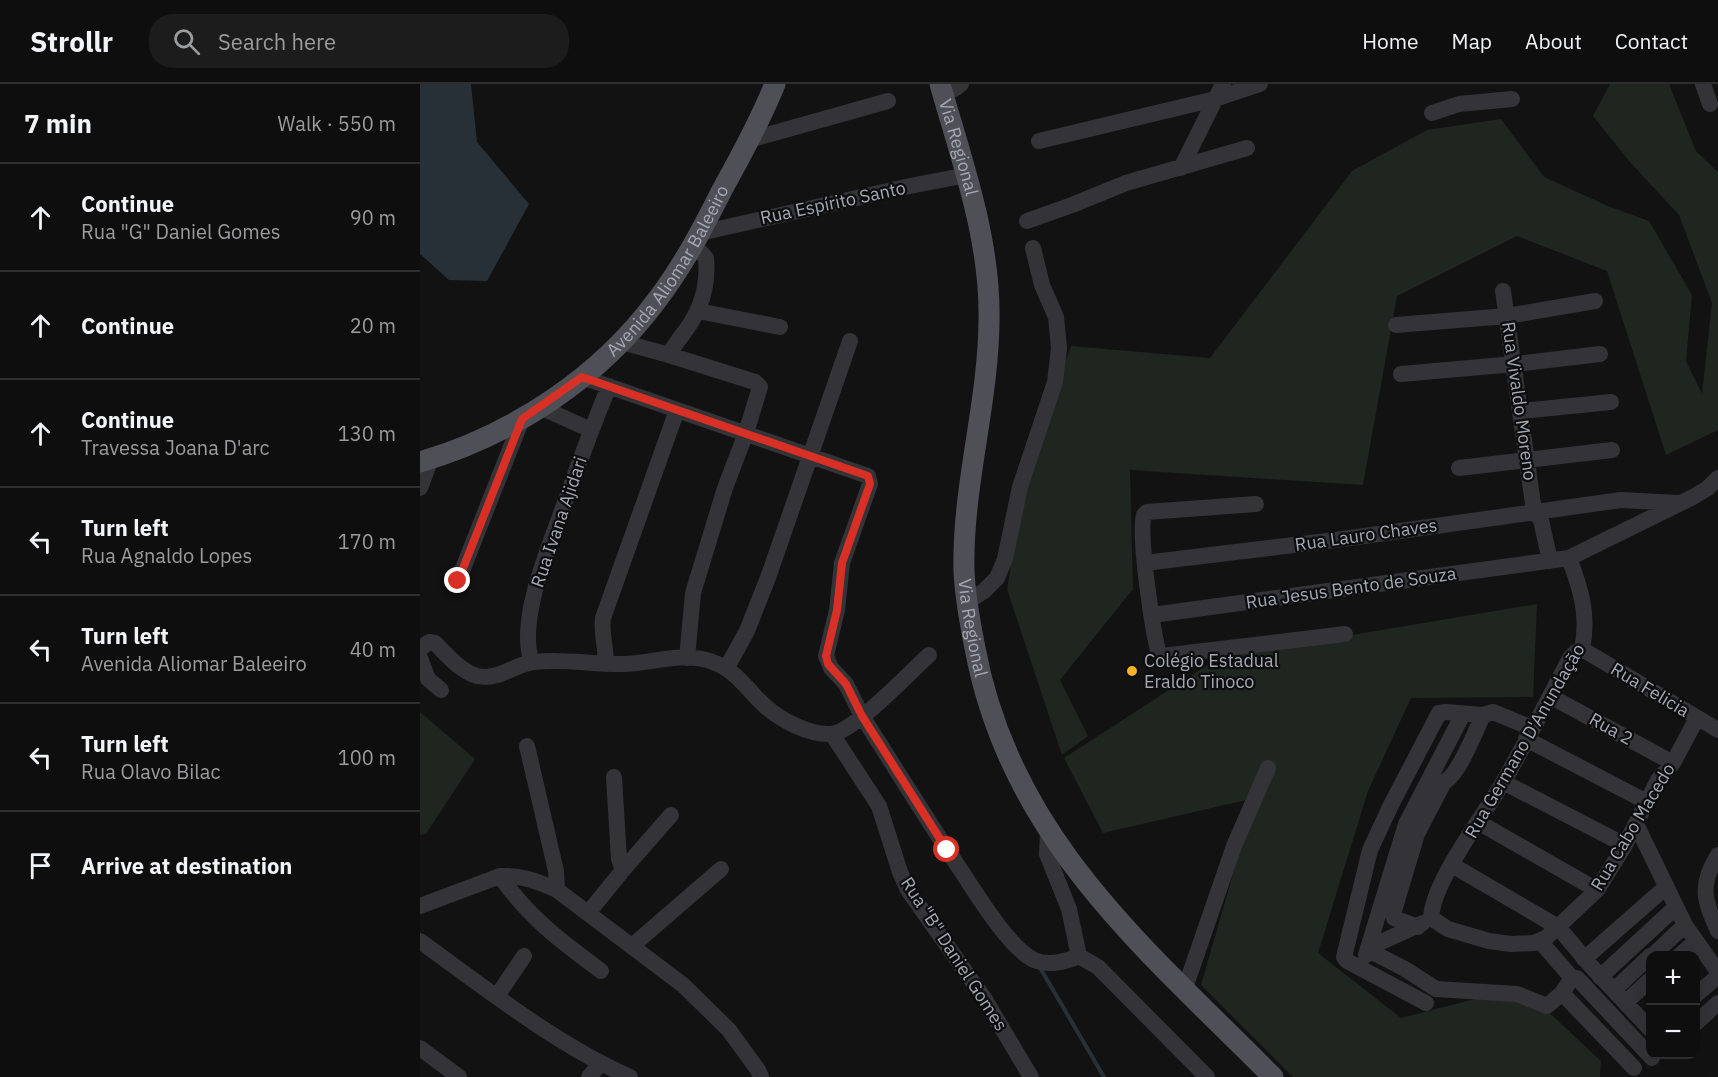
<!DOCTYPE html>
<meta charset="utf-8">
<style>
:root{--surface:#0e0e0e;--page:#1c1c1c;--text:#f1f3f6;--muted:#9b9c9e;--line:#2e2e2e}
body{margin:0;font-family:"IBM Plex Sans",sans-serif;background:var(--page);color:var(--text)}
.controls{position:absolute;right:18px;bottom:18px;display:grid;overflow:hidden;border-radius:12px;box-shadow:0 6px 24px #0002}
.controls button{width:54px;height:54px;display:grid;place-items:center;padding:0;border:0;border-bottom:2px solid var(--line);background:var(--surface);color:var(--text);font:30px sans-serif}
.stop{position:absolute;width:18px;height:18px;margin:-14px;border:4px solid #d93025;border-radius:50%;background:#fff}
.stop.end{background:#d93025;border-color:#fff;box-shadow:0 2px 6px #0008}
.list{margin:0;padding:0;list-style:none}
h2{display:flex;justify-content:space-between;align-items:center;height:78px;margin:0;padding:0 24px;font-size:26px}
h2 small{font-size:20px;font-weight:400;color:var(--muted)}
.list li{display:grid;grid-template-columns:39px 1fr auto;gap:18px;align-items:center;box-sizing:border-box;height:108px;padding:0 24px;border-top:2px solid var(--line)}
.list b{display:block;font-size:22px;white-space:nowrap}
.list p{margin:0;font-size:20px;white-space:nowrap;color:var(--muted)}
.list em{font-size:20px;font-style:normal;color:var(--muted)}
.icon{flex:none;width:33px;height:33px;fill:none;stroke:currentColor;stroke-width:2;stroke-linecap:round;stroke-linejoin:round}
.map{position:relative;flex:none;width:1298px;height:993px;overflow:hidden}
header{display:flex;align-items:center;gap:36px;box-sizing:border-box;height:84px;padding:0 30px;background:var(--surface);border-bottom:2px solid var(--line)}
header strong{font-size:28px}
nav{display:flex;gap:33px;margin-inline-start:auto;font-size:21px}
.search{width:420px;height:54px;background:var(--page);display:flex;align-items:center;gap:15px;box-sizing:border-box;padding:0 21px;border-radius:24px;color:var(--muted);font-size:22px}
main{display:flex}
aside{flex:1;background:var(--surface)}
.map>svg:first-child{display:block}
</style>
<header>
<strong>Strollr</strong>
<div class="search"><svg class="icon" aria-label="search" viewBox="0 0 24 24"><circle cx="10" cy="10" r="6"/><path d="M15 15l6 6"/></svg>Search here</div>
<nav><a>Home</a><a>Map</a><a>About</a><a>Contact</a></nav>
</header>
<main>
<aside>
<h2>7 min<small>Walk · 550 m</small></h2>
<ul class="list">
<li><svg class="icon" aria-label="ahead" viewBox="0 0 24 24"><path d="M12 20V5M6 11l6-6 6 6"/></svg><div><b>Continue</b><p>Rua &quot;G&quot; Daniel Gomes</p></div><em>90 m</em></li>
<li><svg class="icon" aria-label="ahead" viewBox="0 0 24 24"><path d="M12 20V5M6 11l6-6 6 6"/></svg><div><b>Continue</b></div><em>20 m</em></li>
<li><svg class="icon" aria-label="ahead" viewBox="0 0 24 24"><path d="M12 20V5M6 11l6-6 6 6"/></svg><div><b>Continue</b><p>Travessa Joana D'arc</p></div><em>130 m</em></li>
<li><svg class="icon" aria-label="left" viewBox="0 0 24 24"><path d="M17 20v-9H6M10 6l-5 5 5 5"/></svg><div><b>Turn left</b><p>Rua Agnaldo Lopes</p></div><em>170 m</em></li>
<li><svg class="icon" aria-label="left" viewBox="0 0 24 24"><path d="M17 20v-9H6M10 6l-5 5 5 5"/></svg><div><b>Turn left</b><p>Avenida Aliomar Baleeiro</p></div><em>40 m</em></li>
<li><svg class="icon" aria-label="left" viewBox="0 0 24 24"><path d="M17 20v-9H6M10 6l-5 5 5 5"/></svg><div><b>Turn left</b><p>Rua Olavo Bilac</p></div><em>100 m</em></li>
<li><svg class="icon" aria-label="arrive" viewBox="0 0 24 24"><path d="M6 21V4h12l-3 4 3 4H6"/></svg><div><b>Arrive at destination</b></div></li>
</ul>
</aside>
<div class="map">
<svg width="1298" height="993" viewBox="0 0 1298 993">
<rect width="100%" height="100%" fill="#121213"/>
<!-- green -->
<path fill="#1e261f" d="M1190 0H1249L1276 67 1298 88V346L1246 371 1187 187 1097 152 977 212 943 401 710 386 713 505 640 596 668 652 642 671 587 505 609 375 651 262 790 274 932 87 1007 46 1081 35 1124 93 1188 122 1229 137 1272 211 1266 277 1282 310 1292 219 1259 131 1209 77 1173 32Z
M1117 520 1113 613 991 614 948 707 898 869 981 934 1102 903 1181 977 1180 993H873L781 901 835 714 683 749 644 674 809 567 926 552Z
M0 628 55 675 6 750 0 751Z"/>
<!-- water -->
<path fill="#283037" d="M0 0H51L57 58 109 120 67 197 29 196 0 170Z"/>
<g fill="none" stroke-linecap="round" stroke-linejoin="round">
<!-- stream -->
<path stroke="#283037" stroke-width="4" d="M619 882 684 993"/>
<!-- minor -->
<path stroke="#333338" stroke-width="16" d="M1283 0 1290 20
M523 10 536 4 541 0
M1012 29 1039 20 1092 15
M329 56 468 17
M619 57 795 15 840 0
M761 84 803 0
M607 137 652 121 706 99 827 64
M280 149 490 102 547 91
M1083 207 1114 427
M278 227 360 243
M976 241 1087 232 1175 217
M202 258 249 271 335 298 340 303 326 349 305 404 273 509 267 574
M249 271C256 257 266 248 273 235 284 217 288 194 286 174L273 160
M981 290 1095 280 1180 270
M162 293 448 392 450 400 422 479 417 526 406 572 411 584 426 600 442 632C476 685 509 739 544 791 559 814 590 864 614 876 628 882 646 878 659 872
M120 323 171 346
M1101 327 1191 318
M1039 384 1192 366
M0 404 11 375
M836 420 727 428 724 431C718 449 733 550 739 570L742 572 925 550
M1114 427 1121 436 1130 477
M1149 474C1161 505 1169 532 1162 565
M725 479 923 455 1201 416 1258 419
M38 497 102 335
M547 518 564 507 577 494 585 475 600 403 635 298 639 264 636 233 622 201 613 164
M732 531 1149 474 1273 413 1288 404 1298 394
M0 565 9 558 15 559C27 571 40 587 57 592 79 597 94 580 114 578 143 574 175 581 204 580 232 579 263 568 290 577 317 586 325 604 345 622 360 636 389 651 411 650 434 648 490 588 509 571
M1162 565 1298 646
M0 574 8 595 21 606
M112 578C96 537 131 459 145 418 159 379 173 341 189 302
M186 579C186 564 181 550 183 534L257 326
M307 583 327 547 349 491 430 257
M1130 612 1253 679
M412 650 459 722 480 788 488 806 564 914 611 993
M1106 655 1227 718
M107 662 136 787 137 806
M194 693 199 775 203 786
M1083 698 1205 761
M1058 738 1177 806
M1216 740 1265 841 1298 888
M628 748 627 770 649 825 659 872 678 883 787 993
M1298 771C1279 801 1284 816 1298 847
M1032 781 1138 843 1171 882 1230 945
M80 792C109 834 141 857 181 887
M0 822 80 792C101 791 117 797 137 806L263 901 309 946 338 986 341 993
M168 829 203 786 251 731
M1011 834 1028 845 1069 857 1091 860 1114 859 1126 854 1177 806 1205 761 1238 696 1253 679 1277 634
M1011 834C1013 797 1062 734 1082 700 1106 659 1128 616 1150 574L1156 568 1162 565
M998 843 974 834 973 830 997 750 1024 698C1039 691 1055 648 1063 631
M0 857C65 904 137 961 210 993
M1120 857 1152 894H1157L1232 974
M212 862 301 785
M948 864 986 740 1043 630
M948 866 985 885 1016 905 1097 910 1127 922 1142 909 1152 894
M946 871 948 864 1003 839
M1232 872 1265 841
M1259 872 1276 857
M1164 875 1246 803
M1180 893 1256 823
M765 904 814 762 848 684
M1194 906 1230 872
M1142 909 1214 984
M1276 911 1298 892
M77 912 104 872
M1206 918 1230 896
M1006 919 927 877 924 873 950 766 971 721 1019 629 1026 628 1063 631 1073 628 1112 644
M1276 939 1298 919
M0 964 39 993
M169 993 180 980"/>
<!-- major -->
<g stroke="#4f5057" stroke-width="21">
<path id="s1" d="M520 0C542 78 571 156 569 238 568 322 542 403 544 487 545 512 550 539 555 564 590 754 724 863 853 993"/>
<path id="s2" d="M0 378C93 351 180 293 237 216 263 182 283 144 302 106 321 72 340 37 355 0"/>
</g>
</g>
<g fill="none" stroke-linecap="round" stroke-linejoin="round">
<!-- route -->
<path stroke="#d93025" stroke-width="8" d="M38 497 102 335 162 293 448 392 450 400 422 479 417 526 406 572 408 580 426 600 442 632 527 766"/>
</g>
<!-- markers -->
<circle fill="#f4b328" stroke="#0d0d0e" stroke-width="2" cx="712" cy="587" r="6"/>
<g text-anchor="middle" stroke-width="4.5" stroke-linejoin="round" paint-order="stroke">
<!-- street labels -->
<g font-size="18" fill="#a3a8b4" stroke="#0d0d0e">
<text dy="6" stroke="none"><textPath href="#s1" startOffset="66">Via Regional</textPath></text>
<text transform="translate(413 119) rotate(-12)" y="6">Rua Espírito Santo</text>
<text dy="6" stroke="none"><textPath href="#s2" startOffset="322">Avenida Aliomar Baleeiro</textPath></text>
<text transform="translate(1099 317) rotate(82)" y="6">Rua Vivaldo Moreno</text>
<text transform="translate(139 438) rotate(-71)" y="6">Rua Ivana Ajidari</text>
<text transform="translate(946 451) rotate(-8)" y="6">Rua Lauro Chaves</text>
<text transform="translate(931 504) rotate(-8)" y="6">Rua Jesus Bento de Souza</text>
<text dy="6" stroke="none"><textPath href="#s1" startOffset="552">Via Regional</textPath></text>
<text transform="translate(1230 606) rotate(31)" y="6">Rua Felicia</text>
<text transform="translate(1191 645) rotate(29)" y="6">Rua 2</text>
<text transform="translate(1105 657) rotate(-60)" y="6">Rua Germano D'Anundação</text>
<text transform="translate(1213 743) rotate(-59)" y="6">Rua Cabo Macedo</text>
<text transform="translate(534 870) rotate(57)" y="6">Rua "B" Daniel Gomes</text>
</g>
<!-- poi labels -->
<g font-size="18" fill="#a3a8b4" stroke="#0d0d0e" text-anchor="start">
<text x="724" y="583">Colégio Estadual<tspan x="724" dy="21">Eraldo Tinoco</tspan></text>
</g>
</g>
</svg>
<div class="controls">
<button>+</button>
<button>−</button>
</div>
<div class="stop" style="left:527px;top:766px"></div>
<div class="stop end" style="left:38px;top:497px"></div>
</div>
</main>
